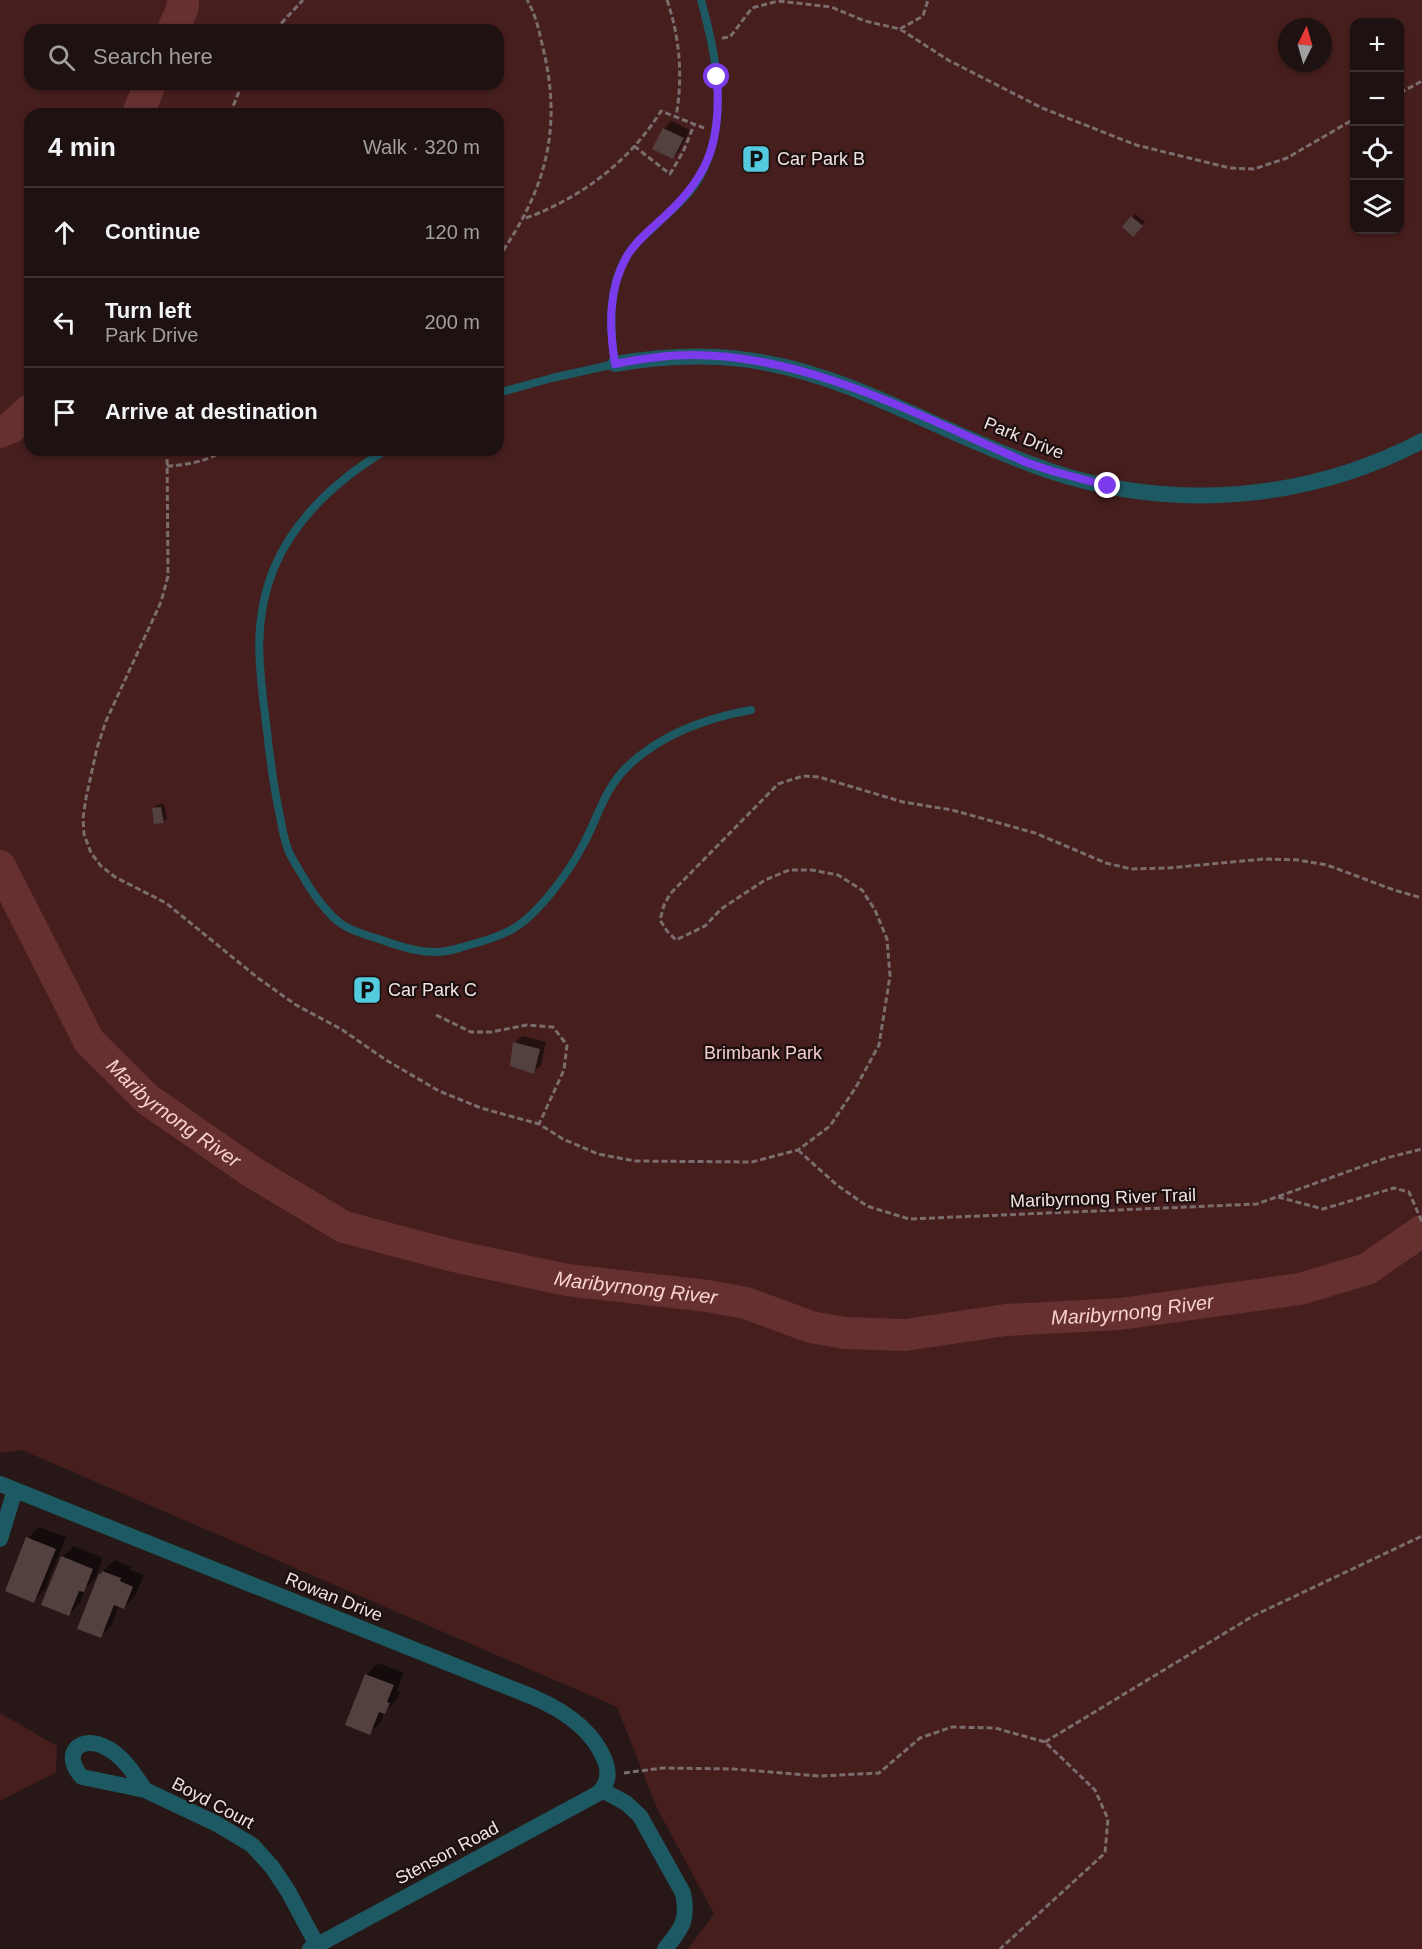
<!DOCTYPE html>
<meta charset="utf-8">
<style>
:root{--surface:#1d1211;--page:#2a201f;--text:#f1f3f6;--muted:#a09e9f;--line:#3b3231}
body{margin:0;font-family:Helvetica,sans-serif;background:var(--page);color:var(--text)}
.controls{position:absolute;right:18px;top:18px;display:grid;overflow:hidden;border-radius:12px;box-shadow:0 2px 4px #0004}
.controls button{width:54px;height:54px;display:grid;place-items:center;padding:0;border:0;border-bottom:2px solid var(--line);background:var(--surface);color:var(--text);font:30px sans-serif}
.compass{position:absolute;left:1278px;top:18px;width:54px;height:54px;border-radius:50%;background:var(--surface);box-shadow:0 2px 4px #0004;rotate:5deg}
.stop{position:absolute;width:18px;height:18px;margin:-14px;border:4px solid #7c3aed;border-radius:50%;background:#fff}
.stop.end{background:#7c3aed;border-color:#fff;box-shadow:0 2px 6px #0008}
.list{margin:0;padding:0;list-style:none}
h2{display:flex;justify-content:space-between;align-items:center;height:78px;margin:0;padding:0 24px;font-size:26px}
h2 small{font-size:20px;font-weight:400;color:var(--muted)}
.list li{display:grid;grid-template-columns:39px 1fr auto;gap:18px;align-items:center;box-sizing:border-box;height:90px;padding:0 24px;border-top:2px solid var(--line)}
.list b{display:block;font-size:22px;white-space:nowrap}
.list p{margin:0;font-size:20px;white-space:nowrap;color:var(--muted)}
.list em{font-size:20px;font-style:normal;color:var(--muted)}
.icon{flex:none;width:33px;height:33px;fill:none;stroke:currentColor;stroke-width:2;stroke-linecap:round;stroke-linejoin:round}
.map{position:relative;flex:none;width:1422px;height:1949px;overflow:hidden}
.search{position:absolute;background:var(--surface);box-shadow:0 2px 4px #0004;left:24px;top:24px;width:480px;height:66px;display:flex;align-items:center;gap:15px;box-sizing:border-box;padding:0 21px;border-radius:18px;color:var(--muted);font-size:22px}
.panel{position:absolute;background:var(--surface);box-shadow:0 2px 4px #0004;left:24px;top:108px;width:480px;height:348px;border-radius:18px}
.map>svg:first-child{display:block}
</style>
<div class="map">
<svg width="1422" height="1949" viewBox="0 0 1422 1949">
<rect width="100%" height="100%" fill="#271817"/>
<!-- green -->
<path fill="#451e1d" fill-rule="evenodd" d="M0 0H1422V1949H688L714 1914 657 1808 617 1707 22 1450 0 1453ZM1354 22H1400V230H1354ZM1287 27H1323V63H1287ZM30 30H498V84H30ZM30 114H498V450H30Z
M0 1713 57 1746 56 1772 0 1801Z"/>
<!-- shadow -->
<path fill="#0007" d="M671 121 690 130 680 150 673 158 664 129Z
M1135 214 1145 222 1133 235 1124 227Z
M164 804 167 818 163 822 153 809 157 805Z
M522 1036 546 1042 541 1065 533 1072 515 1043Z
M39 1527 66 1537 45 1589 34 1601 28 1538Z
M74 1546 103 1558 95 1579 86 1587 80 1603 69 1614 62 1557Z
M115 1560 131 1567 130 1570 144 1575 135 1596 124 1607 119 1605 112 1625 100 1637V1574Z
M378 1663 404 1673 397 1690 400 1692 396 1701 384 1712 381 1722 369 1733 347 1724 366 1675Z"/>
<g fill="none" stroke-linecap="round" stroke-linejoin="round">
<!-- river -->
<g stroke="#65302f" stroke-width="32">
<path d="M173 30 183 7V0"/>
<path d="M138 114 150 84"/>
<path d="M0 432 10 428 30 410"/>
<path id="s1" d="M0 866 89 1041 147 1099 252 1172 344 1227 454 1256 567 1280 708 1296 746 1303 811 1327 845 1333 905 1335 1006 1320 1120 1314 1300 1289 1367 1269 1422 1231"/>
</g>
</g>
<!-- building -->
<path fill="#534140" d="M663 128 684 138 673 159 652 149Z
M1131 216 1143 226 1133 237 1122 227Z
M161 807 164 823 154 824 152 808Z
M513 1042 540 1049 534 1074 510 1066Z
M26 1537 56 1549 34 1603 5 1591Z
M61 1556 93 1569 84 1592 79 1591 69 1616 41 1605Z
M102 1571 121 1578 120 1581 133 1587 124 1609 114 1605 101 1638 77 1629 99 1573 101 1574Z
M365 1674 394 1685 387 1702 390 1703 385 1714 379 1712 370 1735 345 1725Z"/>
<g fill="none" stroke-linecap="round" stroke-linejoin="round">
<!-- path -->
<path stroke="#7b6d6d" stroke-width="3" stroke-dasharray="6 3" stroke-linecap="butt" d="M667 0C680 38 683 77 676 117
M900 29 923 16 928 0
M275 30 303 0
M722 38 730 37 752 8 778 1 831 7 865 21 900 29 948 60 1042 108 1136 145 1230 168 1254 169 1287 158 1354 119
M1400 93 1422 81
M230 114 242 84
M634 146 670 174 683 152 694 125
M526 218C581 198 630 161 661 111L704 128
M498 258C545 191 563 130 543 48 539 31 536 15 527 0
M167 450 168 576 161 602 106 721 97 748 86 798 83 818 84 834 91 853 101 866 115 877 166 903 258 978 296 1005 341 1029 386 1060 439 1091 481 1108 539 1124 563 1139 598 1154 635 1161 752 1162 798 1150 830 1126 856 1087 879 1045 890 976 887 939 875 910 862 890 838 875 812 870H789L765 880 721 909 705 926 676 940 667 931 660 920 664 905 670 894 778 784 803 776 819 777 903 802 952 810 1035 833 1106 863 1131 869 1168 868 1264 859 1298 860 1327 865 1394 890 1422 898
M167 466C189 465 207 461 225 450
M436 1015 471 1032H491L527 1025 553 1027 567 1045 564 1070 539 1124
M798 1150 837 1185 867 1206 909 1219 1257 1204 1386 1158 1422 1149
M1278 1197 1323 1209 1394 1188 1409 1192 1422 1222
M1045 1742 1253 1616 1422 1536
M624 1773 663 1768 733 1769 819 1776 879 1773 920 1738 952 1727 995 1728 1045 1742 1095 1790 1108 1819 1105 1853 1000 1949"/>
<!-- service -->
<path stroke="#1d5962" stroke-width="8" d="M498 393 552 378 615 364C609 325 607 277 635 245 642 237 651 230 658 223 674 208 691 194 701 175 729 120 717 57 701 0
M386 450C338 479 296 516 274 568 251 625 260 673 267 731 270 760 274 788 280 816 282 828 284 841 289 852 294 863 302 874 308 885 317 899 328 915 343 925 354 932 369 936 382 940 398 946 417 952 434 952 445 953 456 949 466 946 481 942 497 937 511 930 538 915 569 872 583 845 598 818 604 789 627 767 661 734 706 718 751 710"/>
<!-- minor -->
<path stroke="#1d5962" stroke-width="16" d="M615 364C702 349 770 356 852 388 918 414 982 448 1050 471 1173 512 1307 501 1422 441
M0 1484 533 1697C563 1710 593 1729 605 1761 610 1774 608 1785 597 1794L310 1949
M0 1539 15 1490
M145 1790C135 1775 123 1756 107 1748 81 1733 60 1754 82 1777L145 1790 217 1824 252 1845 272 1867 288 1891 317 1945
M602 1790 626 1803 640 1816 683 1893C689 1921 681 1929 665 1949"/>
</g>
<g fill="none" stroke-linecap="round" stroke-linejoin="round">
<!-- route -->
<path stroke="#7c3aed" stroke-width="8" d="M717 77C721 136 712 172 668 213 654 227 637 239 627 256 608 289 609 327 615 364 640 359 666 355 692 355 810 355 921 417 1028 463L1052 471 1108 486"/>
</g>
<!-- icons -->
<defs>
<g id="parking-square" transform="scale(1.5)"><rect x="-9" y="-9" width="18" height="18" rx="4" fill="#54cade" stroke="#1d0f0e"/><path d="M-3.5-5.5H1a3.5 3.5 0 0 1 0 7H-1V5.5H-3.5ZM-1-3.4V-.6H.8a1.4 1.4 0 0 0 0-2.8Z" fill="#111"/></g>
</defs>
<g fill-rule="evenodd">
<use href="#parking-square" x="756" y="159"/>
<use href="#parking-square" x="367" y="990"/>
</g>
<g text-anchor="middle" stroke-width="4.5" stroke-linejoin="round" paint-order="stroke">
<!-- poi labels -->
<g font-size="18" fill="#eee2e2" stroke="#1d0f0e" text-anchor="start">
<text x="777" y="165">Car Park B</text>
<text x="388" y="996">Car Park C</text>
</g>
<!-- street labels -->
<g font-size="18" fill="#eee2e2" stroke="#1d0f0e">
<text transform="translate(1024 438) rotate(22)" y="6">Park Drive</text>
<text transform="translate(1103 1198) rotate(-2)" y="6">Maribyrnong River Trail</text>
<text transform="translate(334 1597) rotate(22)" y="6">Rowan Drive</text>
<text transform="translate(213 1803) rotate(28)" y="6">Boyd Court</text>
<text transform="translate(447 1853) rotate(-28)" y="6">Stenson Road</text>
</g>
<!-- park labels -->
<g font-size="18" fill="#f5cfcd" stroke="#1d0f0e">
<text x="763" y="1059">Brimbank Park</text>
</g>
<!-- water labels -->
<g font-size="20" font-style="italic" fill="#f8d2d0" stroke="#1d0f0e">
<text dy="7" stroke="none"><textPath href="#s1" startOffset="308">Maribyrnong River</textPath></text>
<text dy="7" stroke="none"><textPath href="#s1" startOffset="812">Maribyrnong River</textPath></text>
<text dy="7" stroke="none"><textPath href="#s1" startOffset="1316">Maribyrnong River</textPath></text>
</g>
</g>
</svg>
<div class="controls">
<button>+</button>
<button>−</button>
<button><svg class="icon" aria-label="locate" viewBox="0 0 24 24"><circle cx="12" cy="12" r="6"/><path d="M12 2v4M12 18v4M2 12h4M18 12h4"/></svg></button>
<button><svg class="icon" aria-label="layers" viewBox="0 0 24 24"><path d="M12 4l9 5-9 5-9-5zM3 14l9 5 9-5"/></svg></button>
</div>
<svg class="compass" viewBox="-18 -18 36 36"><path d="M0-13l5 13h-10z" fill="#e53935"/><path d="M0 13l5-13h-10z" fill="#a09e9f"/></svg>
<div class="stop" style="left:717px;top:77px"></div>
<div class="stop end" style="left:1108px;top:486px"></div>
<div class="search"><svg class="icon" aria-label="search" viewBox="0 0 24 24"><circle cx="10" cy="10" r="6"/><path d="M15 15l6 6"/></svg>Search here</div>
<section class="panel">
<h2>4 min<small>Walk · 320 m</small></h2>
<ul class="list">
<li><svg class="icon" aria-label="ahead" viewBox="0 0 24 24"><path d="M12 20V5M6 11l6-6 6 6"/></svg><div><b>Continue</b></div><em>120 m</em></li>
<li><svg class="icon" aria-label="left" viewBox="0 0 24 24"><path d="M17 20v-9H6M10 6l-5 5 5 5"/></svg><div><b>Turn left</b><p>Park Drive</p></div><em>200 m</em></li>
<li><svg class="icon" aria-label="arrive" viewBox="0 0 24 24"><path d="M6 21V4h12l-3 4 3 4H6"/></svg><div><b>Arrive at destination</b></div></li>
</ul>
</section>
</div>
